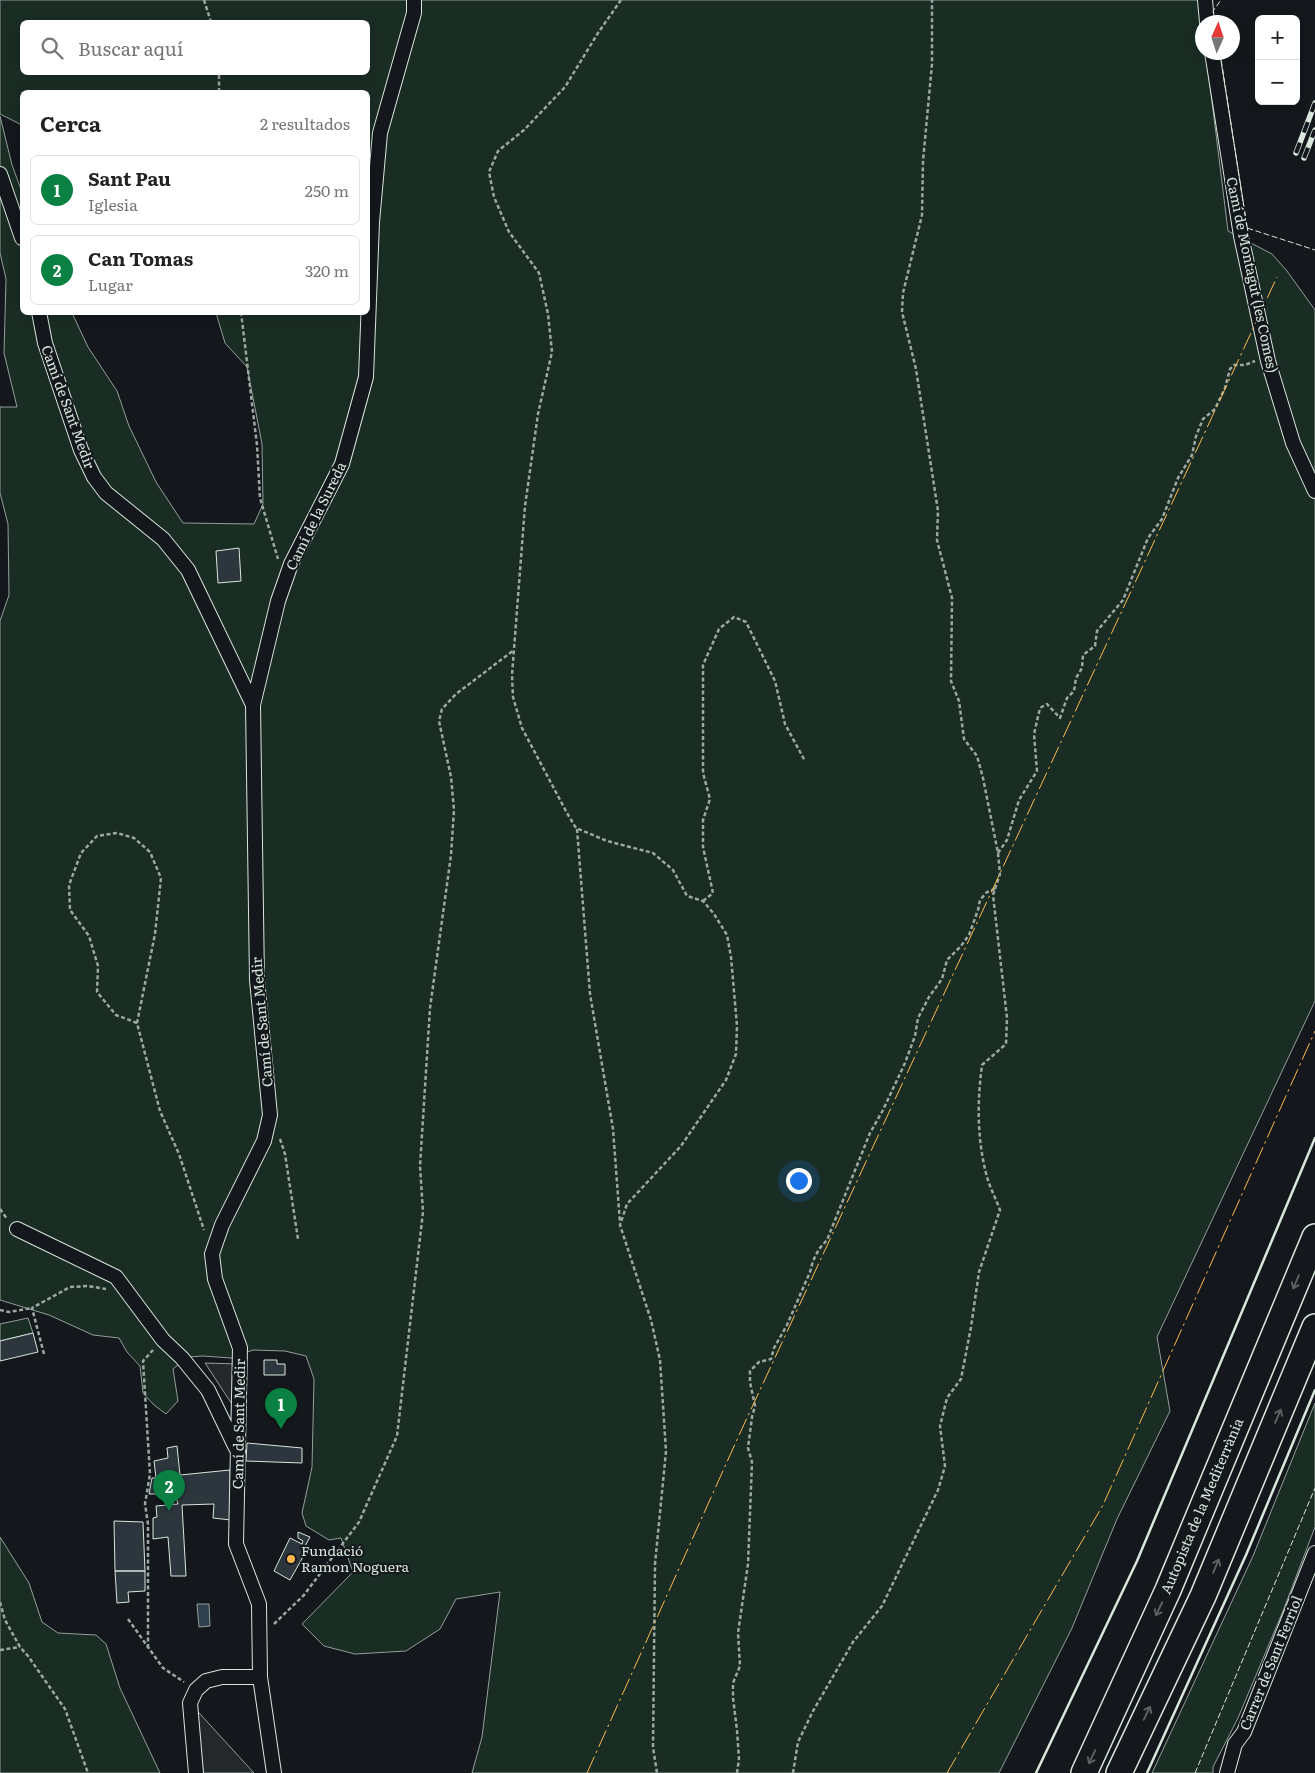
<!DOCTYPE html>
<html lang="es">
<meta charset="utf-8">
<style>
:root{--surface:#fff;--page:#f2f2f2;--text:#222;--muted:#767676;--line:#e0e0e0;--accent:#0b8043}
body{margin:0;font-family:Literata,serif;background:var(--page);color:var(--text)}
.controls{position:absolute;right:15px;top:15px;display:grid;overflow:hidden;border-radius:8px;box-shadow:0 2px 12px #0003}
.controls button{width:45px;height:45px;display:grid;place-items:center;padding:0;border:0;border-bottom:1px solid var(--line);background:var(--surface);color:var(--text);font:25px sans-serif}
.compass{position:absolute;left:1195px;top:15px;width:45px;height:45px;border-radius:50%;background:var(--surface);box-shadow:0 2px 12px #0003;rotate:3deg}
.you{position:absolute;left:798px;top:1180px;width:18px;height:18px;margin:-12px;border:4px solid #fff;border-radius:50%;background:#1a73e8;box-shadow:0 0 0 8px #1a73e833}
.badge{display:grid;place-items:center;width:32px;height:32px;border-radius:50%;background:var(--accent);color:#fff;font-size:16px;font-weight:700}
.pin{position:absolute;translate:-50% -41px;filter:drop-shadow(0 1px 2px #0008)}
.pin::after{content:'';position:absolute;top:26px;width:18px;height:15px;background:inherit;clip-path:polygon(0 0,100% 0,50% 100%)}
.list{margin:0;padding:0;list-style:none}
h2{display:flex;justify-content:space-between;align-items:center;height:65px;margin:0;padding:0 20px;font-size:21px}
h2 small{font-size:16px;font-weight:400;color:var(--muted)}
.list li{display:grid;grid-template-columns:32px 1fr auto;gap:15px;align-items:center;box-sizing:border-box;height:70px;margin:0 10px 10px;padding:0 10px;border:1px solid var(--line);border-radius:8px}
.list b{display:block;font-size:19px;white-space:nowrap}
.list p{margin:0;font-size:16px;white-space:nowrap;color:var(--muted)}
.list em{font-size:16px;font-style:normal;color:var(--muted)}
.icon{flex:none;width:28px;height:28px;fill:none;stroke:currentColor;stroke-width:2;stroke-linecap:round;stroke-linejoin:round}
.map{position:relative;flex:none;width:1315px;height:1773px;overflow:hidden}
.search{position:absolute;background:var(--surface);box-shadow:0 2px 12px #0003;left:20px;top:20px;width:350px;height:55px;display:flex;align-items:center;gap:12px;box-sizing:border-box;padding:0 18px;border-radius:8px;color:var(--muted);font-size:19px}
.panel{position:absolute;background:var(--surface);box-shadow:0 2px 12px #0003;left:20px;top:90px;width:350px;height:225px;border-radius:8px}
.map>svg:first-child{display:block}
</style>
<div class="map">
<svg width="1315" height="1773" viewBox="0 0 1315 1773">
<rect width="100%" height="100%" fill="#14181c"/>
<!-- green -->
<path fill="#1a2d24" stroke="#939e99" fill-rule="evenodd" d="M0 0H1199L1202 25V52L1206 53 1228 231 1272 254 1287 271 1315 310V1001L1157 1337 1170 1411 1117 1519 1072 1628 999 1773H472L482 1737 500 1592 456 1599 440 1629 406 1651 355 1654 324 1646 302 1624 353 1572 341 1538 329 1540 306 1526 302 1513 312 1467 314 1379 306 1356 285 1351 253 1350 231 1358 203 1356 188 1357 173 1369 178 1401 166 1414 154 1405 143 1393 140 1366 127 1352 119 1338 93 1335 49 1315 0 1300V621L9 595 8 524 0 493V407H17L4 353 6 279 0 253V116L12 165 22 192V312L72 313 88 347 117 391 129 426 156 482 183 523 254 524 263 504 262 444 247 367 225 343 216 313 368 312V92H22V125L0 114ZM22 22H368V72H22Z
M28 1318 33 1333 0 1341V1324Z
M1315 1403V1527L1283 1611 1238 1718 1213 1767V1773H1152L1253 1556Z
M0 1537 29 1583 42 1622 58 1633 96 1635 106 1644 120 1688 160 1773H0Z"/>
<!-- parking -->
<path fill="#24282b" stroke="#939e99" d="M205 1363 240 1364 239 1415Z
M190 1703 254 1773H196Z"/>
<!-- water -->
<path fill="#2f3f4d" stroke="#939e99" d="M197 1604H209L210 1626 199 1627Z"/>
<!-- building -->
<path fill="#2c363c" stroke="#d8e6dc" d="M239 548 241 581 218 583 216 551Z
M33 1333 38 1352 0 1361V1341Z
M264 1360H277V1364H285V1375H264Z
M247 1443 302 1448V1463L246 1461Z
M177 1446 180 1475 230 1470 231 1520 213 1518 214 1504 182 1505 186 1576H171L168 1537 153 1539V1518L157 1517 156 1506 178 1504 176 1497H169L168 1489 156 1488V1494H149L152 1478H156L154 1461 168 1458 167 1448Z
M114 1521 143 1522 145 1571H115Z
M298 1532 310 1537 305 1546 308 1548 290 1580 274 1571 290 1538 302 1544 303 1541 298 1538Z
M115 1571H145V1591L128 1592 129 1602 117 1603Z"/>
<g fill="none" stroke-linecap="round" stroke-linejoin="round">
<!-- street casing -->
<g stroke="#d8e6dc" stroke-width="16">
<path id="street" d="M1205 0 1207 22
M1212 52 1241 236 1268 361 1293 443 1315 491
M0 174 22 238
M39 312 45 343 81 450 94 477 106 493 163 539 188 570 253 705 257 980 270 1115 264 1141 222 1225 212 1254 215 1279 240 1348 236 1544 259 1604 260 1677 274 1773
M253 705 278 601 291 564 342 464 366 377 372 222 380 133 414 13V0
M17 1229 116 1277 163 1340 182 1358 208 1390 236 1448
M196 1773 190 1703 196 1690 206 1681 222 1677H260
M1227 1773 1235 1744 1244 1732 1315 1553"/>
</g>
<!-- highway casing -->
<g stroke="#d8e6dc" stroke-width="28">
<path id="highway" d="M1084 1773 1168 1590 1315 1237
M1119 1773 1203 1596 1315 1327"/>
</g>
<!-- path -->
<path stroke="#9da8a2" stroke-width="2.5" stroke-dasharray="4 2.5" stroke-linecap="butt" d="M204 0 211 22
M621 0 598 33 565 87 524 130 498 151 489 172 494 197 509 232 539 273 548 314 552 352 538 414 525 506 512 675 513 697 522 728 567 813 576 828 607 841 653 853 673 870 687 896 703 901 714 914 727 935 731 957 737 1026 736 1054 726 1080 681 1146 627 1204 620 1225 651 1320 660 1360 666 1451 655 1564 653 1747 657 1773
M219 92V72
M241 312 257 445 260 498 278 559
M577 829 590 994 613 1129 620 1223
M998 853 1007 840 1019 800 1037 771 1034 734 1040 708 1047 704 1060 718 1067 698 1074 691 1076 678 1082 668 1083 655 1095 646 1097 631 1123 600 1148 538 1162 519 1178 478 1192 455 1196 436 1203 419 1215 409 1225 388 1230 369 1234 365H1245L1255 361
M703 901 713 893 703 847V820L710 799 703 773V665L719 629 734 617 746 622 775 681 785 724 805 761
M137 1023 116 1015 97 992 98 966 89 936 70 910 69 885 81 853 97 836 117 833 134 838 150 852 161 878 155 934 137 1023 160 1111 179 1154 204 1230
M280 1139 285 1154 298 1239
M0 1209 7 1219
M0 1310 9 1312 32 1308
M44 1354 32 1308 70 1287 88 1286 106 1289
M0 1602 5 1620 20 1647 28 1656 65 1709 88 1773
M128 1619 163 1668 184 1682
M274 1624 304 1595 359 1522 397 1436 423 1212 420 1166 430 1008 451 855 454 810 451 777 439 721 442 709 456 694 514 650
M148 1648V1524L145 1504 150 1474 143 1361 153 1350
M0 1650 20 1647
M737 1773 739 1759 737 1730 733 1698V1683L740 1666 738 1633 748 1564 752 1462 748 1448 752 1417 755 1406 750 1382V1371L759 1362 771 1359 774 1348 787 1325 810 1272 813 1261 819 1249 827 1240 831 1230 870 1133 883 1110 905 1063 915 1036 918 1018 929 997 942 979 947 960 961 946 969 935 978 910 980 900 987 892 995 889
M793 1773 798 1742 813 1711 853 1642 882 1606 938 1490 945 1466 940 1426 947 1398 961 1379 971 1327 979 1272 1000 1210C996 1199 990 1188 987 1177 977 1140 977 1103 982 1065L1006 1044 1007 1018 993 895 1000 874 998 853 983 778 977 756 964 739 959 701 951 681 952 598 937 540 938 511 916 369 902 312 903 293 922 215 923 161 932 64V0"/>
<!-- street -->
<use href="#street" stroke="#14181c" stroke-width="14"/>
<!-- highway -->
<use href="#highway" stroke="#14181c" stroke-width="25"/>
<!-- rail casing -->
<g stroke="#d8e6dc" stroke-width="5.5">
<path id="rail" d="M1296 153 1315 103
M1304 158 1315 130"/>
</g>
<!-- rail -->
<use href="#rail" stroke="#14181c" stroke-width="4" stroke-dasharray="11" stroke-linecap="butt"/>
<!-- fence -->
<path stroke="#d8e6dc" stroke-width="1" stroke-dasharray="6 2.5" stroke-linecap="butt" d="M1215 22 1213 11 1221 0
M1220 52 1247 228 1315 250
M1195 1773 1315 1488"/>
<!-- wall -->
<path stroke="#d8e6dc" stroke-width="2.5" d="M1036 1773 1137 1561 1315 1138
M1147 1773 1246 1555 1315 1390"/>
<!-- power -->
<path stroke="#ffb74d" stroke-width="1" stroke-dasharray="18 4 2.5 4" stroke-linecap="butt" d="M587 1773 740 1433 1277 277
M947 1773 1103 1505 1315 1031"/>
</g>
<!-- one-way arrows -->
<defs><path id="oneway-shaft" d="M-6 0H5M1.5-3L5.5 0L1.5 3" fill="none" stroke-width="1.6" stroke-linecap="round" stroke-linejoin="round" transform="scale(1.25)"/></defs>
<g stroke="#59605f">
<use href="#oneway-shaft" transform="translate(1296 1282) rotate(113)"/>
<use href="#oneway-shaft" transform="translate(1278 1416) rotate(-67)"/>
<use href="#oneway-shaft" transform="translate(1216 1566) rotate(-67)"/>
<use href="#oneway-shaft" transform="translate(1159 1609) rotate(115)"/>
<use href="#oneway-shaft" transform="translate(1147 1713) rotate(-64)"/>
<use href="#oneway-shaft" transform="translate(1092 1757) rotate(115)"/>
</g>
<!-- markers -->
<circle fill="#ffb74d" stroke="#14181c" stroke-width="2" cx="291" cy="1559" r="5"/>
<g text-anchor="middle" stroke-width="4" stroke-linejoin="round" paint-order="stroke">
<!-- street labels -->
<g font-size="14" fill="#d8e6dc" stroke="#14181c">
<text transform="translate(1252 275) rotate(78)" y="5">Camí de Montagut (les Comes)</text>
<text transform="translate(68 407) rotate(70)" y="5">Camí de Sant Medir</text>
<text transform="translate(316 516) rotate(-64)" y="5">Camí de la Sureda</text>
<text transform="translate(262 1022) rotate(-95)" y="5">Camí de Sant Medir</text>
<text transform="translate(239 1424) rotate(-89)" y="5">Camí de Sant Medir</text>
<text transform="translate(1202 1506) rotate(-67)" y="5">Autopista de la Mediterrània</text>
<text transform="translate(1271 1663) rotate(-68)" y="5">Carrer de Sant Ferriol</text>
</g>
<!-- poi labels -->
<g font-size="14" fill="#d8e6dc" stroke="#14181c" text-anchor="start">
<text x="301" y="1556">Fundació<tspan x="301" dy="16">Ramon Noguera</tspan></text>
</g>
</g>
</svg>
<div class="controls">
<button>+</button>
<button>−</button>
</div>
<svg class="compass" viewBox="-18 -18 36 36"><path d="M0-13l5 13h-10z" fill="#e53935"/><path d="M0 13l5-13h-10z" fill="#767676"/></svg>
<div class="you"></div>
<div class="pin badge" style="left:281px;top:1429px">1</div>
<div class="pin badge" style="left:169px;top:1511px">2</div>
<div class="search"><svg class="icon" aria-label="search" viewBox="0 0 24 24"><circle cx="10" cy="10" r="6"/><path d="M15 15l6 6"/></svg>Buscar aquí</div>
<section class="panel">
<h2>Cerca<small>2 resultados</small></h2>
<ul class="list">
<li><span class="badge">1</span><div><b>Sant Pau</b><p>Iglesia</p></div><em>250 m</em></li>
<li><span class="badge">2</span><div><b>Can Tomas</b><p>Lugar</p></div><em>320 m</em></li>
</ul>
</section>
</div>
